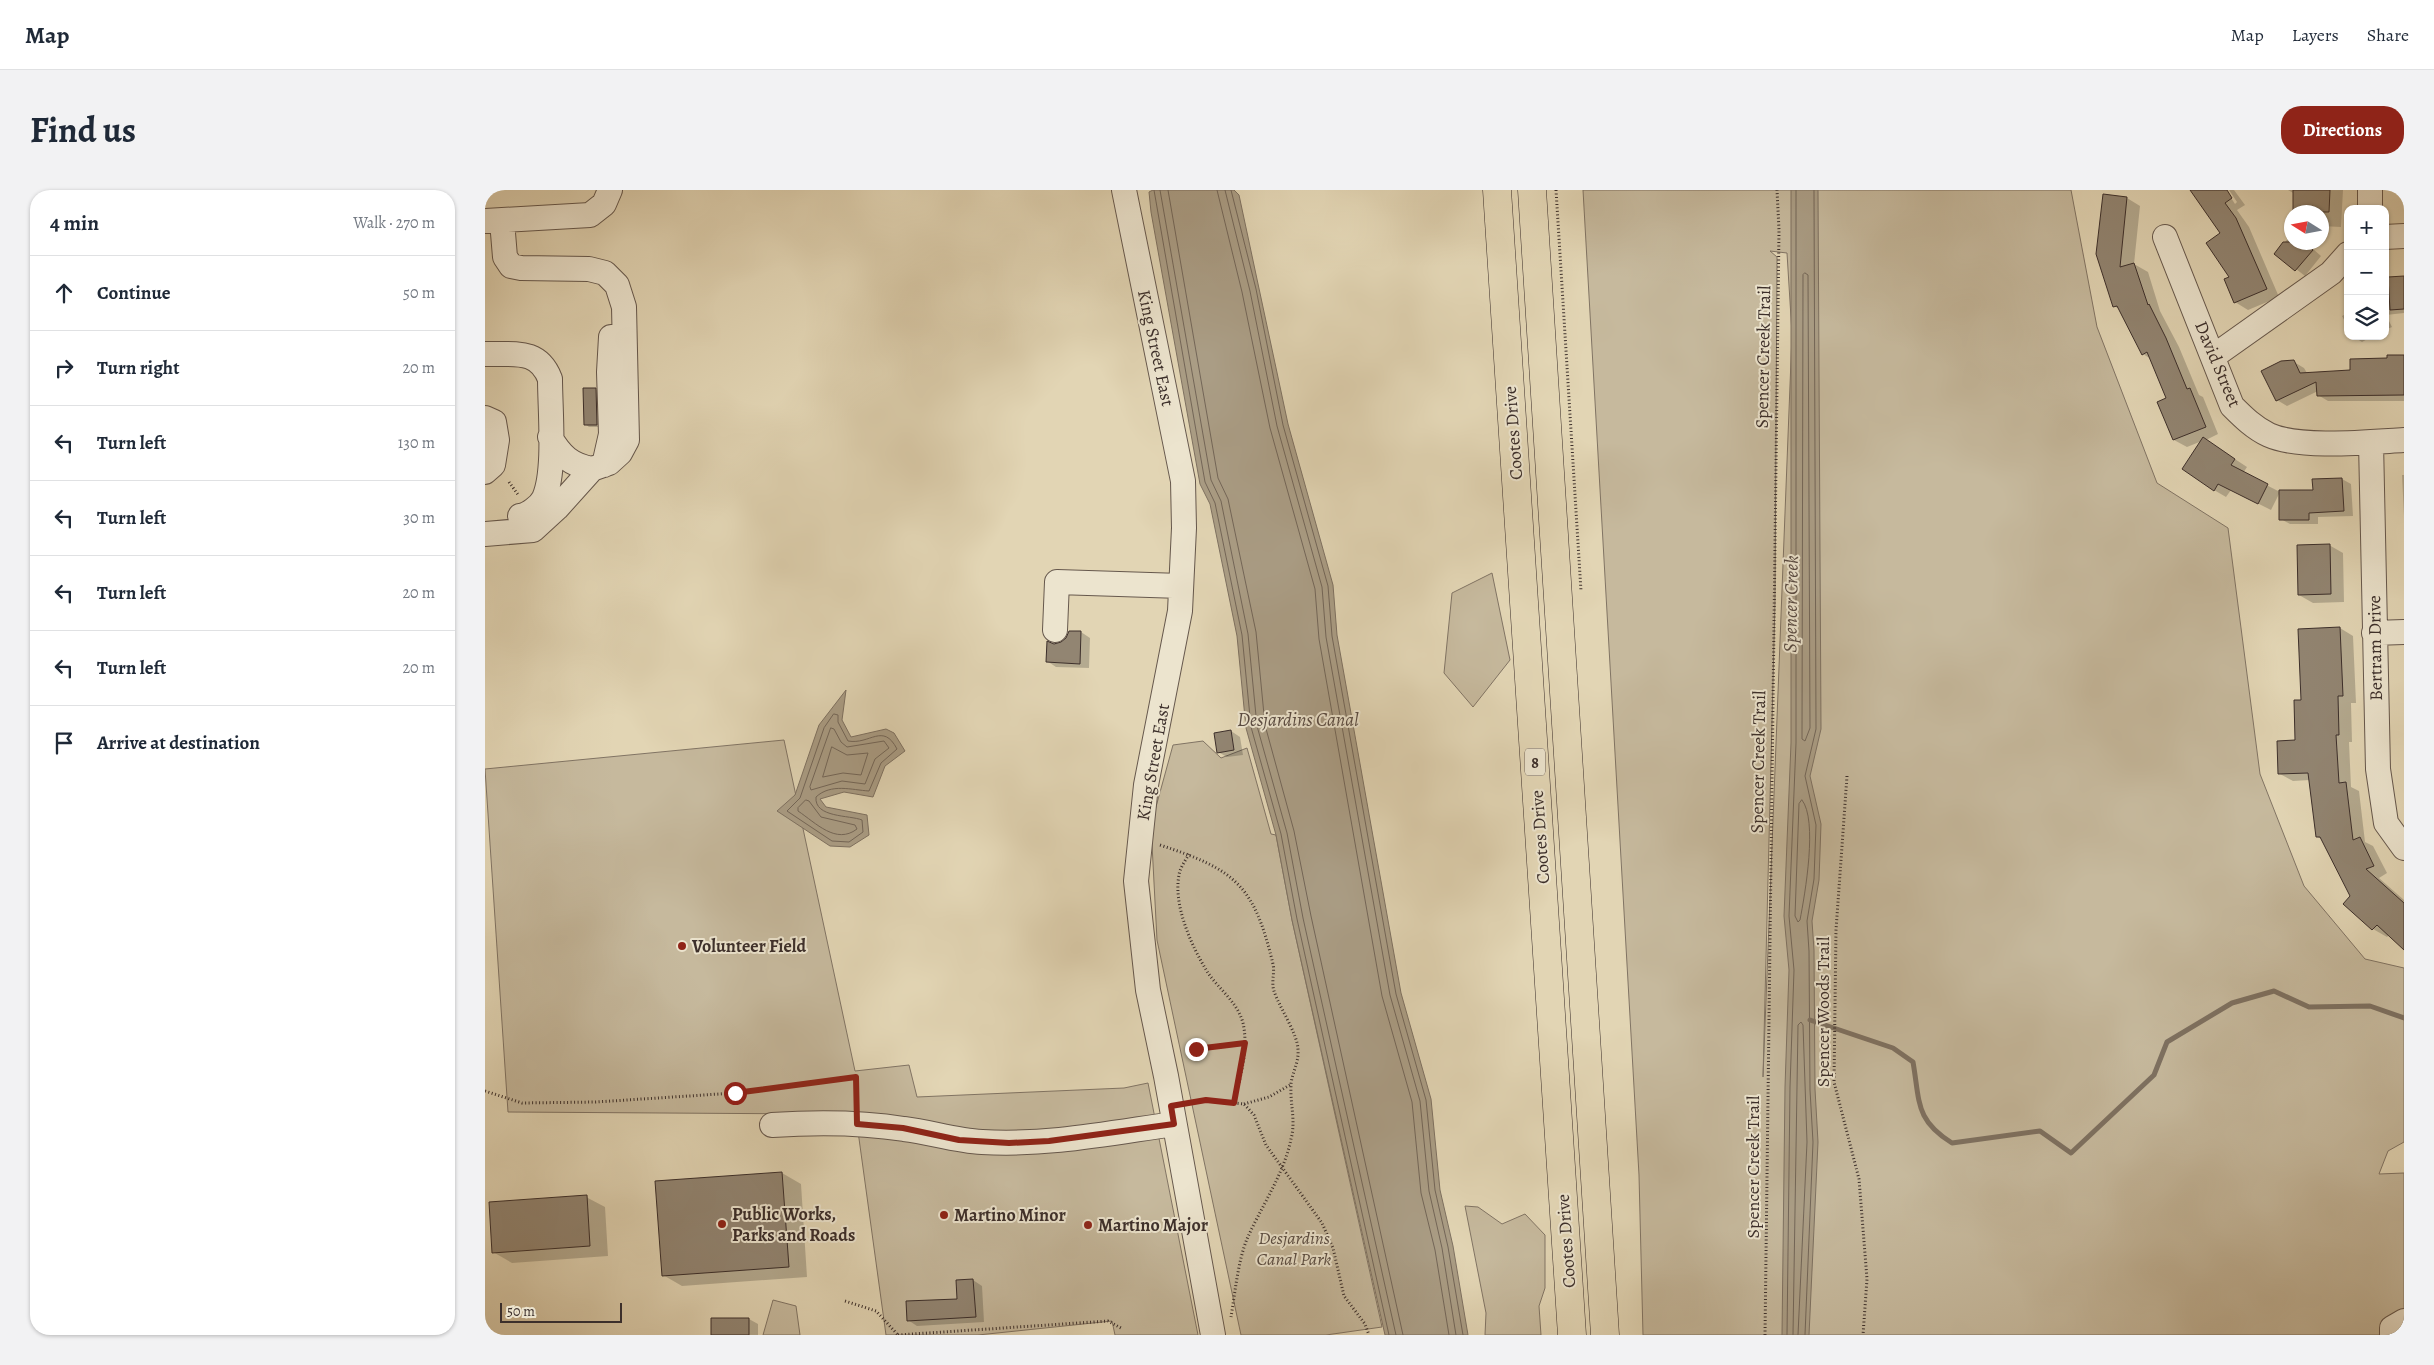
<!DOCTYPE html>
<meta charset="utf-8">
<style>
:root{--surface:#fff;--page:#f2f2f3;--text:#1f2937;--muted:#747a83;--line:#e0e1e3;--accent:#8f2418}
body{margin:0;font-family:Alegreya,serif;background:var(--page);color:var(--text)}
.controls{position:absolute;right:15px;top:15px;display:grid;overflow:hidden;border-radius:10px;box-shadow:0 1px 4px #0004}
.controls button{width:45px;height:45px;display:grid;place-items:center;padding:0;border:0;border-bottom:1px solid var(--line);background:var(--surface);color:var(--text);font:25px sans-serif}
.compass{position:absolute;left:1799px;top:15px;width:45px;height:45px;border-radius:50%;background:var(--surface);box-shadow:0 1px 4px #0004;rotate:281deg}
.scale{position:absolute;left:15px;bottom:12px;width:122px;box-sizing:border-box;padding-left:5px;border:2px solid #3c2f2b;border-top:0;font-size:14px;line-height:18px;white-space:nowrap;color:#3c2f2b;-webkit-text-stroke:4px #ece4ce;paint-order:stroke}
.stop{position:absolute;width:15px;height:15px;margin:-11px;border:4px solid #8f2418;border-radius:50%;background:#fff}
.stop.end{background:#8f2418;border-color:#fff;box-shadow:0 1px 5px #0008}
.list{margin:0;padding:0;list-style:none}
h2{display:flex;justify-content:space-between;align-items:center;height:65px;margin:0;padding:0 20px;font-size:21px}
h2 small{font-size:16px;font-weight:400;color:var(--muted)}
.list li{display:grid;grid-template-columns:32px 1fr auto;gap:15px;align-items:center;box-sizing:border-box;height:75px;padding:0 20px;border-top:1px solid var(--line)}
.list b{display:block;font-size:19px;white-space:nowrap}
.list em{font-size:16px;font-style:normal;color:var(--muted)}
.icon{flex:none;width:28px;height:28px;fill:none;stroke:currentColor;stroke-width:2;stroke-linecap:round;stroke-linejoin:round}
.map{position:relative;flex:none;width:1919px;height:1145px;overflow:hidden;border-radius:20px}
header{display:flex;align-items:center;gap:30px;box-sizing:border-box;height:70px;padding:0 25px;background:var(--surface);border-bottom:1px solid var(--line)}
header strong{font-size:24px}
nav{display:flex;gap:28px;margin-inline-start:auto;font-size:18px}
.intro{display:flex;align-items:center;justify-content:space-between;box-sizing:border-box;height:120px;padding:0 30px}
h1{margin:0;font-size:35px}
.button{padding:12px 22px;border-radius:20px;background:var(--accent);color:#fff;font-size:18px;font-weight:700}
main{display:flex;gap:30px;padding:0 30px}
aside{flex:1;background:var(--surface);border-radius:20px;box-shadow:0 1px 4px #0004}
.map>svg:first-child{display:block}
</style>
<header>
<strong>Map</strong>
<nav><a>Map</a><a>Layers</a><a>Share</a></nav>
</header>
<div class="intro"><h1>Find us</h1><a class="button">Directions</a></div>
<main>
<aside>
<h2>4 min<small>Walk · 270 m</small></h2>
<ul class="list">
<li><svg class="icon" aria-label="ahead" viewBox="0 0 24 24"><path d="M12 20V5M6 11l6-6 6 6"/></svg><div><b>Continue</b></div><em>50 m</em></li>
<li><svg class="icon" aria-label="right" viewBox="0 0 24 24"><path d="M7 20v-9h11M14 6l5 5-5 5"/></svg><div><b>Turn right</b></div><em>20 m</em></li>
<li><svg class="icon" aria-label="left" viewBox="0 0 24 24"><path d="M17 20v-9H6M10 6l-5 5 5 5"/></svg><div><b>Turn left</b></div><em>130 m</em></li>
<li><svg class="icon" aria-label="left" viewBox="0 0 24 24"><path d="M17 20v-9H6M10 6l-5 5 5 5"/></svg><div><b>Turn left</b></div><em>30 m</em></li>
<li><svg class="icon" aria-label="left" viewBox="0 0 24 24"><path d="M17 20v-9H6M10 6l-5 5 5 5"/></svg><div><b>Turn left</b></div><em>20 m</em></li>
<li><svg class="icon" aria-label="left" viewBox="0 0 24 24"><path d="M17 20v-9H6M10 6l-5 5 5 5"/></svg><div><b>Turn left</b></div><em>20 m</em></li>
<li><svg class="icon" aria-label="arrive" viewBox="0 0 24 24"><path d="M6 21V4h12l-3 4 3 4H6"/></svg><div><b>Arrive at destination</b></div></li>
</ul>
</aside>
<div class="map">
<svg width="1919" height="1145" viewBox="0 0 1919 1145">
<rect width="100%" height="100%" fill="#e2d5b4"/>
<filter id="stains"><feTurbulence type="fractalNoise" baseFrequency=".004" numOctaves="4"/><feColorMatrix values="0 0 0 0 .2 0 0 0 0 .09 0 0 0 0 .02 0 0 0 .5 -.17"/></filter>
<radialGradient id="worn" r=".72"><stop offset=".6" stop-color="#630" stop-opacity="0"/><stop offset="1" stop-color="#630" stop-opacity=".3"/></radialGradient>
<!-- green -->
<path fill="#c6b99d" stroke="#817464" fill-rule="evenodd" d="M1098 0H1586L1612 137 1672 293 1743 338 1775 584 1819 696 1880 769 1919 778V952L1903 961 1894 984 1919 983V1145H1158L1154 985ZM1285 61 1302 63 1307 144 1278 887 1290 413 1292 67Z
M1007 383 1025 470 988 517 959 483 967 403Z
M299 550 370 881 424 875 432 907 639 898 663 893 713 1145H630L627 1131 493 1145H401L372 934 333 924 23 922 0 579Z
M718 551 736 568 762 558 786 644 791 645 807 730 897 1137 841 1145H756L672 750 666 635 688 555Z
M980 1016 993 1017 1017 1034 1040 1024 1060 1045V1098L1054 1116 1056 1145H1000L1001 1123Z
M288 1110 311 1116 315 1145H278Z"/>
<!-- water -->
<path fill="#aa9d85" stroke="#7e7161" d="M668 0H749L754 5 803 234 848 395 852 445 916 803 946 909 955 1000 968 1056 983 1145H900L807 730 791 645 761 538 752 446 725 314 715 294 666 22 664 2Z
M1306 0H1333L1336 539 1325 586 1336 634 1334 690 1327 731 1329 760 1330 899 1333 952 1324 1145H1297L1300 897 1304 780 1299 726 1306 553Z
M361 500 357 530 366 547 401 539 409 543 420 561 400 576 388 607 359 602 335 609 341 617 382 625 384 645 365 657 345 656 292 621 310 605 334 535Z"/>
<!-- shadow -->
<path fill="#0003" d="M1706 0H1741L1750 14 1752 12 1744 0H1749L1760 15 1752 20 1764 37 1794 107 1763 120 1750 112 1737 44Z
M1803 0H1858L1856 37 1836 36V22H1809L1810 4Z
M1619 6 1642 8 1655 16 1649 74 1663 82 1675 121 1694 157 1714 205 1718 207 1733 244 1721 250 1762 277 1758 283 1795 302 1786 320 1746 300 1741 307 1729 300 1717 251 1702 257 1689 250 1682 209 1666 169 1658 164 1636 120 1629 116Z
M1806 45V52H1820L1836 66 1820 86 1791 63Z
M1919 87V123L1901 125 1907 137 1900 140V104Z
M1863 123V137L1857 126Z
M1867 146H1888L1877 152Z
M1919 166V211H1843L1833 205V201L1802 216 1792 210 1809 172 1819 178 1822 183 1866 181Z
M110 199 115 202 116 237H104L100 234Z
M1917 285H1919V326Z
M1857 289 1866 294 1868 326 1833 327V334H1805L1796 329 1829 301Z
M1844 355 1858 363 1859 412 1828 413 1814 405Z
M1855 438 1868 446 1871 513H1866L1867 552H1864L1866 597 1874 601 1880 652 1888 656 1902 683 1894 688 1919 710V758L1904 745 1902 747 1888 739 1860 714 1866 706 1837 649 1832 647 1825 590 1808 591 1795 584 1812 552 1817 511Z
M596 442 605 448 604 478 571 477 562 471 569 455 576 454Z
M746 541 755 547 758 565 742 567 733 562Z
M297 983 316 994 322 1087 197 1096 178 1085 172 992Z
M101 1007 120 1017 123 1066 27 1073 8 1062Z
M488 1090 497 1096 499 1132 432 1136 423 1130 474 1110Z
M264 1129 273 1134V1145H228Z"/>
<g fill="none" stroke-linecap="round" stroke-linejoin="round">
<!-- shore -->
<path stroke="#736658" stroke-width="1" d="M669 0 720 292 730 313 757 445 766 537 796 644 812 729 904 1145
M675 0 726 290 736 311 763 444 772 536 802 643 818 728 911 1145
M683 0 733 288 743 309 771 442 780 535 809 641 826 726 918 1145
M732 0 757 102 785 238 830 399 834 449 897 806 927 912 936 1003 950 1060 964 1145
M740 0 765 101 792 236 837 397 841 447 905 805 935 911 944 1001 957 1058 971 1145
M746 0 771 99 798 235 843 396 847 446 911 804 941 910 950 1000 963 1057 978 1145
M1320 83 1323 85 1325 538 1320 551 1317 549 1318 85Z
M349 524 353 525V532L363 551C385 555 398 532 412 559L396 573 384 601C367 600 346 593 331 607 329 628 365 625 377 630L378 642 364 652 347 651 302 621 315 608 339 538Z
M346 538 349 539 356 552 362 557 399 551 404 558 390 569 380 594 357 591 326 600 325 597Z
M347 557 362 565 383 563 376 585 358 583 338 587Z
M321 610 324 611 336 627 370 635 372 639C351 655 331 633 313 621V618Z
M1317 610C1333 630 1320 704 1315 730L1313 732 1310 726 1314 614Z
M1302 1145 1305 897 1309 780 1304 726 1311 553V0
M1308 1145 1313 835 1316 832 1318 835 1322 952 1313 1145
M1320 1145 1328 952 1325 900 1324 761 1322 731 1329 689 1331 635 1320 586 1331 539 1329 0"/>
<!-- stream -->
<path stroke="#7e7161" stroke-width="5" d="M1325 830 1408 858 1428 872C1435 912 1430 930 1467 953L1555 941 1586 963 1669 885 1682 852 1747 813 1789 801 1824 817 1885 816 1919 828"/>
</g>
<!-- building -->
<path fill="#928572" stroke="#3c2f2b" d="M1705 0H1742L1747 8 1740 13 1751 28 1782 99 1749 113 1739 89 1744 87 1721 53 1735 43Z
M1808 0H1845L1844 22H1808Z
M1618 4 1642 7 1635 77 1649 73 1663 115 1664 114 1681 148 1702 199 1705 198 1721 237 1688 250 1672 212 1681 208 1662 162 1657 165 1632 116 1628 117 1611 64Z
M1798 52H1819L1828 60 1810 81 1789 64Z
M1919 86V119L1905 120 1903 87Z
M1902 165H1919V205L1832 206 1831 192 1791 211 1776 181 1796 171 1809 170 1815 183 1865 180V169L1902 168Z
M98 198H111L112 235H99Z
M1718 247 1750 269 1746 275 1783 294 1773 314 1733 294 1729 301 1697 279Z
M1857 288 1859 321 1824 323V330H1794V300H1828L1827 289Z
M1845 354 1846 404 1813 405 1812 355Z
M1855 437 1858 506H1853L1854 545H1851L1854 593 1861 592 1868 650 1875 647 1889 676 1881 679 1919 713V760L1892 735 1887 740 1858 714 1865 706 1835 647H1831L1823 583 1793 584 1792 551 1810 550 1809 510H1816L1813 439Z
M584 441H596L595 474 561 472 562 451 569 454 576 452 581 448Z
M746 540 749 560 732 563 729 543Z
M297 982 304 1077 177 1086 170 991Z
M102 1005 105 1056 7 1063 4 1012Z
M488 1089 491 1127 422 1131 421 1111 472 1109 471 1090Z
M226 1128H264V1145H226Z"/>
<g fill="none" stroke-linecap="round" stroke-linejoin="round">
<!-- minor casing -->
<g stroke="#66584d" stroke-width="26">
<path id="minor" d="M639 0 698 291 699 338 695 421 661 595 651 691 663 800 681 886 728 1145
M1885 0V19
M0 31 105 25 119 14 125 0
M1680 47 1747 216C1758 227 1769 238 1784 245 1815 259 1884 252 1919 250
M1900 47 1919 46
M0 164C29 165 53 158 65 189 65 220 71 281 59 308 55 316 43 325 35 326
M1729 166 1846 83 1863 64
M0 228 9 232 12 250 8 275 0 282
M65 247C76 266 86 275 107 279
M1886 252 1893 579 1901 633 1919 658
M119 275 126 244 124 182 126 147
M0 344 48 340 72 318 107 279 124 273 135 263 142 250 139 117 132 95 120 83 104 79 36 78 26 76 20 67 17 31
M570 440 572 392 696 396
M1889 443 1919 442
M287 935C331 932 375 932 419 939 445 942 471 951 497 952 561 956 625 943 689 934
M1907 1145V1138L1919 1131"/>
</g>
<!-- major casing -->
<g stroke="#3c2f2b" stroke-width="29">
<path id="major" d="M1012 0 1087 1145
M1047 0 1120 1145"/>
</g>
<!-- path -->
<path stroke="#3c2f2b" stroke-width="3" stroke-dasharray="1 2.5" stroke-linecap="butt" d="M1071 0 1096 401
M24 292 34 306
M1362 586 1351 740 1349 892 1374 989 1382 1089 1378 1145
M675 655C751 680 769 695 788 774 790 783 786 792 789 801 794 817 813 844 813 860 814 874 806 884 806 896 805 914 811 931 806 949 799 984 776 1017 762 1049 753 1071 750 1103 746 1127
M704 664C700 671 695 678 694 685 688 716 707 757 723 783 734 799 753 813 758 833 764 860 755 887 749 913
M711 859 761 853
M0 901 37 913 111 912 250 903 371 887 372 916
M704 913 721 910 759 914 769 925 781 955 837 1033 848 1058 859 1106 880 1134 884 1145
M759 914 784 907 805 895
M360 1111 391 1121 413 1145
M413 1145 623 1131 636 1138
M1280 1145 1294 40 1292 0"/>
<!-- minor -->
<use href="#minor" stroke="#ece4ce" stroke-width="24"/>
<!-- major -->
<use href="#major" stroke="#e2d5b4" stroke-width="28"/>
</g>
<g fill="none" stroke-linecap="round" stroke-linejoin="round">
<!-- route -->
<path stroke="#8f2418" stroke-width="6" d="M250 903 371 887 372 934 418 938 474 950 524 953 564 951 689 934 686 916 721 910 749 913 760 853 711 859"/>
</g>
<!-- markers -->
<g fill="#8f2418" stroke="#ece4ce" stroke-width="2">
<circle cx="197" cy="756" r="5"/>
<circle cx="459" cy="1025" r="5"/>
<circle cx="237" cy="1034" r="5"/>
<circle cx="603" cy="1035" r="5"/>
</g>
<g text-anchor="middle" stroke-width="4" stroke-linejoin="round" paint-order="stroke">
<!-- shield labels -->
<rect fill="#ece4ce" stroke="#71655c" stroke-width="1" x="1040" y="558.5" width="20" height="27" rx="4"/>
<g font-size="16" font-weight="bold" fill="#3c2f2b">
<text x="1050" y="578">8</text>
</g>
<!-- street labels -->
<g font-size="18" fill="#3c2f2b" stroke="#ece4ce">
<text transform="translate(671 158) rotate(78)" y="6">King Street East</text>
<text transform="translate(1278 167) rotate(-89)" y="6">Spencer Creek Trail</text>
<text transform="translate(1733 174) rotate(67)" y="6">David Street</text>
<text transform="translate(1028 243) rotate(-94)" y="6">Cootes Drive</text>
<text transform="translate(1890 458) rotate(-91)" y="6">Bertram Drive</text>
<text transform="translate(668 572) rotate(-80)" y="6">King Street East</text>
<text transform="translate(1273 572) rotate(-89)" y="6">Spencer Creek Trail</text>
<text transform="translate(1055 647) rotate(-94)" y="6">Cootes Drive</text>
<text transform="translate(1338 822) rotate(-90)" y="6">Spencer Woods Trail</text>
<text transform="translate(1268 977) rotate(-90)" y="6">Spencer Creek Trail</text>
<text transform="translate(1081 1051) rotate(-94)" y="6">Cootes Drive</text>
</g>
<!-- poi labels -->
<g font-size="18" font-weight="bold" fill="#3c2f2b" stroke="#ece4ce" text-anchor="start">
<text x="207" y="762">Volunteer Field</text>
<text x="247" y="1030">Public Works,<tspan x="247" dy="21">Parks and Roads</tspan></text>
<text x="469" y="1031">Martino Minor</text>
<text x="613" y="1041">Martino Major</text>
</g>
<!-- park labels -->
<g font-size="18" font-style="italic" fill="#584b42" stroke="#ece4ce">
<text x="809" y="1054">Desjardins<tspan x="809" dy="21">Canal Park</tspan></text>
</g>
<!-- water labels -->
<g font-size="19" font-style="italic" fill="#584a42" stroke="#ece4ce">
<text transform="translate(1305 414) rotate(-89)" y="7">Spencer Creek</text>
<text x="813" y="536">Desjardins Canal</text>
</g>
</g>
<rect width="100%" height="100%" filter="url(#stains)"/>
<rect width="100%" height="100%" fill="url(#worn)"/>
</svg>
<div class="controls">
<button>+</button>
<button>−</button>
<button><svg class="icon" aria-label="layers" viewBox="0 0 24 24"><path d="M12 4l9 5-9 5-9-5zM3 14l9 5 9-5"/></svg></button>
</div>
<svg class="compass" viewBox="-18 -18 36 36"><path d="M0-13l5 13h-10z" fill="#e53935"/><path d="M0 13l5-13h-10z" fill="#747a83"/></svg>
<div class="scale">50 m</div>
<div class="stop" style="left:250px;top:903px"></div>
<div class="stop end" style="left:711px;top:859px"></div>
</div>
</main>
